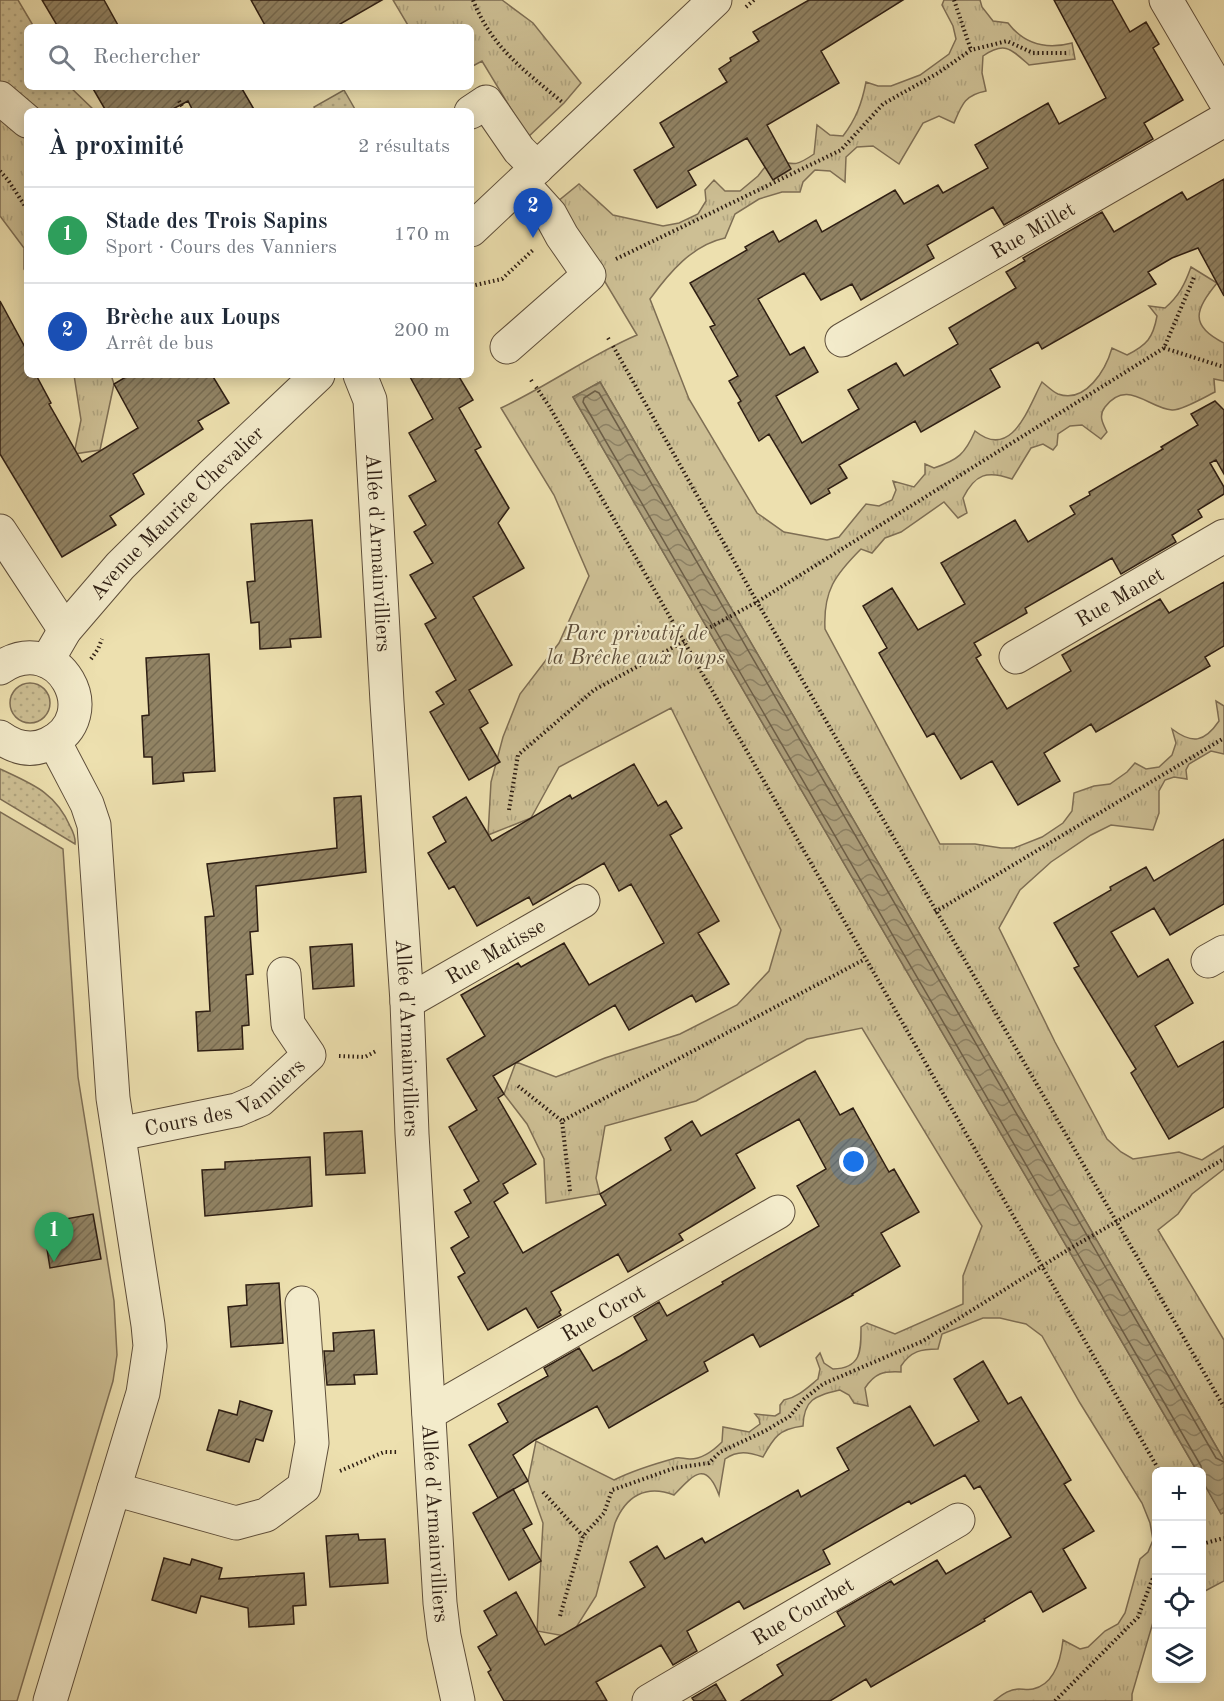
<!DOCTYPE html>
<html lang="fr">
<meta charset="utf-8">
<style>
:root{--surface:#fff;--page:#f6f6f7;--text:#1f2937;--muted:#747a83;--line:#e0e1e3;--accent:#8f2418}
body{margin:0;font-family:"Old Standard TT",serif;background:var(--page);color:var(--text)}
.controls{position:absolute;right:18px;bottom:18px;display:grid;overflow:hidden;border-radius:9px;box-shadow:0 3px 15px #0003}
.controls button{width:54px;height:54px;display:grid;place-items:center;padding:0;border:0;border-bottom:2px solid var(--line);background:var(--surface);color:var(--text);font:30px sans-serif}
.you{position:absolute;left:854px;top:1162px;width:21px;height:21px;margin:-15px;border:4px solid #fff;border-radius:50%;background:#1a73e8;box-shadow:0 0 0 9px #1a73e833}
.badge{display:grid;place-items:center;width:39px;height:39px;border-radius:50%;background:var(--accent);color:#fff;font-size:20px;font-weight:700}
.pin{position:absolute;translate:-50% -50px;filter:drop-shadow(0 2px 3px #0008)}
.pin::after{content:'';position:absolute;top:32px;width:21px;height:18px;background:inherit;clip-path:polygon(0 0,100% 0,50% 100%)}
.list{margin:0;padding:0;list-style:none}
h2{display:flex;justify-content:space-between;align-items:center;height:78px;margin:0;padding:0 24px;font-size:26px}
h2 small{font-size:20px;font-weight:400;color:var(--muted)}
.list li{display:grid;grid-template-columns:39px 1fr auto;gap:18px;align-items:center;box-sizing:border-box;height:96px;padding:0 24px;border-top:2px solid var(--line)}
.list b{display:block;font-size:22px;white-space:nowrap}
.list p{margin:0;font-size:20px;white-space:nowrap;color:var(--muted)}
.list em{font-size:20px;font-style:normal;color:var(--muted)}
.icon{flex:none;width:33px;height:33px;fill:none;stroke:currentColor;stroke-width:2;stroke-linecap:round;stroke-linejoin:round}
.map{position:relative;flex:none;width:1224px;height:1701px;overflow:hidden}
.search{position:absolute;background:var(--surface);box-shadow:0 3px 15px #0003;left:24px;top:24px;width:450px;height:66px;display:flex;align-items:center;gap:15px;box-sizing:border-box;padding:0 21px;border-radius:9px;color:var(--muted);font-size:22px}
.panel{position:absolute;background:var(--surface);box-shadow:0 3px 15px #0003;left:24px;top:108px;width:450px;height:270px;border-radius:9px}
.map>svg:first-child{display:block}
</style>
<div class="map">
<svg width="1224" height="1701" viewBox="0 0 1224 1701">
<defs>
<pattern id="grass-dots" width="8" height="8" patternUnits="userSpaceOnUse" patternTransform="scale(1.5)"><rect width="8" height="8" fill="#cdbf94"/><path d="M2 2h.1M6 6h.1" fill="none" stroke="#b0a47f" stroke-width="1.8" stroke-linecap="round"/></pattern>
<pattern id="park-tufts" width="24" height="20" patternUnits="userSpaceOnUse" patternTransform="scale(1.5)"><rect width="24" height="20" fill="#cdbf94"/><path d="M3 7l-1-3M5 7V3M7 7l1-3M15 17l-1-3M17 17v-4M19 17l1-3" fill="none" stroke="#b0a47f"/></pattern>
<pattern id="water-waves" width="16" height="10" patternUnits="userSpaceOnUse" patternTransform="scale(1.5)"><rect width="16" height="10" fill="#ac9e7a"/><path d="M0 5q4-4 8 0t8 0" fill="none" stroke="#8c8063"/></pattern>
<pattern id="building-hatch" width="6" height="6" patternUnits="userSpaceOnUse" patternTransform="scale(1.5)"><rect width="6" height="6" fill="#918364"/><path d="M-1 1l2-2M0 6l6-6M5 7l2-2" fill="none" stroke="#776b51"/></pattern>
</defs>
<rect width="100%" height="100%" fill="#ede0af"/>
<filter id="stains"><feTurbulence type="fractalNoise" baseFrequency=".00333" numOctaves="4"/><feColorMatrix values="0 0 0 0 .2 0 0 0 0 .09 0 0 0 0 .02 0 0 0 .5 -.17"/></filter>
<radialGradient id="worn" r=".72"><stop offset=".6" stop-color="#630" stop-opacity="0"/><stop offset="1" stop-color="#630" stop-opacity=".3"/></radialGradient>
<!-- grass -->
<path fill="url(#grass-dots)" stroke="#7e6e54" stroke-width="1.5" d="M0 0H18L34 27H27V87H70L95 111H27L0 99Z
M344 90 356 111H316L314 107Z
M10 703a20 20 0 1 1 40 0a20 20 0 1 1-40 0Z
M0 769C32 784 55 792 70 826 73 832 76 837 75 844L0 799Z"/>
<!-- park -->
<path fill="url(#park-tufts)" stroke="#7e6e54" stroke-width="1.5" d="M393 0H502L533 23 581 83 564 103 528 137 482 61 471 67V27H409Z
M944 0H980L982 7 993 21 1008 23C1024 44 1046 50 1072 43L1075 59 1029 65C1011 49 1005 41 983 56L982 73 986 91C965 95 962 104 954 123L939 116 923 123 899 164 873 146 857 147 846 157 845 182 830 171 815 170 803 182 800 192H782L759 199 735 214 725 238C692 245 669 273 650 299L689 399 757 513 784 532 827 540 839 537 866 504 879 506 892 500 896 490 893 481 914 487 925 474V464L934 468C958 460 965 454 975 431 1012 461 1028 408 1042 382 1047 386 1053 392 1058 394 1086 404 1106 369 1112 348L1127 355C1147 345 1153 338 1157 316L1149 306 1165 308C1179 296 1185 284 1191 267L1217 283C1196 309 1188 325 1224 343V381L1214 379 1215 392C1205 397 1181 411 1172 410 1148 408 1127 378 1105 407 1098 416 1103 424 1107 432L1101 439 1082 425 1070 426 1058 434 1057 445 1053 450 1043 444 1031 448 1012 479C987 470 975 474 963 498L967 513 958 518 944 502 901 532 885 538 872 553 861 549C835 575 823 591 825 629L940 844H975L1001 848H1014L1042 837 1063 823 1072 811 1074 793 1094 786 1110 784 1127 772 1135 763 1146 769 1159 767 1172 755 1176 743 1172 729C1192 744 1204 743 1219 721L1216 701 1224 706V754L1211 751 1189 764 1186 770 1187 779 1174 777 1165 780 1159 791V813L1153 830 1111 825 1091 835 1051 862 1020 890 999 928 1055 1042 1107 1139 1121 1152 1133 1159 1179 1152 1202 1160 1224 1146V1169L1192 1194 1178 1214 1158 1230 1224 1340V1460L600 382 573 397 1197 1471 1156 1472V1612L1132 1694V1701H994C1002 1695 1009 1689 1019 1689 1023 1689 1029 1690 1033 1689 1055 1684 1061 1659 1063 1640L1080 1649 1088 1647 1105 1631 1118 1624 1125 1613 1140 1559 1148 1552 1153 1540 1150 1523 1142 1503 1080 1403 1042 1336 1026 1324 1000 1318H983L942 1334 938 1349C921 1349 911 1351 901 1366V1372C883 1371 875 1373 865 1388L868 1406 854 1403 849 1395 840 1390C816 1396 804 1398 803 1426 779 1429 774 1437 763 1457 748 1452 738 1450 725 1459L719 1495C706 1460 694 1474 674 1495 646 1484 626 1496 615 1523L596 1596 570 1637 537 1631 543 1523 528 1481 536 1441 614 1480C634 1470 654 1464 676 1458 681 1457 684 1459 690 1459 702 1459 714 1450 722 1442L723 1427 749 1432 760 1424 759 1419 755 1414 775 1416 780 1413V1405L784 1400C798 1397 807 1388 818 1379L820 1369 816 1358 820 1353 824 1363 833 1369C862 1368 861 1350 861 1327L867 1323 895 1334 963 1304V1276L982 1226 862 1028 807 1039 696 1101 605 1126 596 1178 600 1194 546 1203 544 1159 527 1124 504 1094 516 1062 556 1077 605 1058 680 1034 737 1005 769 971 781 930 671 708 559 767 531 818 488 835 491 782 503 737 520 694 559 643 589 576 554 495 501 408C548 386 590 355 637 335L557 202 579 184 613 215 663 226 679 223 698 214 706 201 705 190 714 180 725 191H740L758 176 765 167 777 160C795 166 798 165 814 154L817 125 830 135 843 136C856 119 862 103 866 82L878 86H891L920 75 949 54 956 39 953 26 942 5Z
M0 98 27 121V274L24 269V248L0 216Z
M74 375H111L114 384 100 450 74 454 81 420Z
M1202 1480 1221 1513 1224 1512V1581L1205 1591 1202 1588Z"/>
<!-- pitch -->
<path fill="#cdbf94" stroke="#7e6e54" stroke-width="1.5" d="M0 812 63 849 78 1077 114 1301 117 1355 113 1381 17 1701H0Z"/>
<!-- water -->
<path fill="url(#water-waves)" stroke="#7a6b51" stroke-width="1.5" d="M600 382 1224 1460V1512L1221 1514 1202 1480V1472L1197 1471 573 397Z"/>
<g fill="none" stroke-linecap="round" stroke-linejoin="round">
<!-- shore -->
<path stroke="#6d5e46" stroke-width="1.5" d="M1202 1472 1201 1466 583 402 584 398 595 391 599 393 1216 1458 1224 1462"/>
</g>
<!-- building -->
<path fill="url(#building-hatch)" stroke="#2e1e13" stroke-width="1.5" d="M42 0H104L119 27H58Z
M251 0H382L335 27H266Z
M809 0H903L821 51 839 83 767 125 791 169 773 180 747 138 688 171 696 185 657 208 634 170 674 147 660 123 727 82 719 69 731 61 730 58 759 41 753 32Z
M1054 0H1112L1130 32 1146 22 1159 44 1153 48 1183 100 1144 123 1153 139 1004 225 993 207 927 245 934 258 861 300 852 284 821 300 804 273 758 299 790 355 804 347 818 372 776 396 802 443 859 409 848 390 896 363 904 376 958 344 949 328 1016 288 1006 272 1025 261 1023 258 1102 212 1114 232 1182 192 1187 200 1224 179V296L1198 248 1172 258 1148 272 1156 284 1042 349 1038 342 990 369 1000 387 921 432 915 421 839 465 847 478 828 489 830 493 811 504 769 434 759 441 738 403 741 401 729 381 738 376 710 327 715 325 690 283 747 250 745 247 773 231 779 242 816 220 822 232 895 190 904 204 938 185 943 193 988 168 975 145 1048 103 1059 124 1106 98Z
M92 87H241L255 111H193L188 101 169 111H106Z
M0 301 27 351V375H36L51 403 49 404 82 462 138 428 114 384 129 375H212L229 403 198 421 203 429 133 474 144 494 110 516 116 525 62 557 0 454Z
M409 375H458L473 400 459 408 481 447 475 450 509 508 498 523 524 568 473 597 512 665 469 690 488 723 480 728 500 762 469 780 430 712 444 704 436 692 456 680 425 624 436 618 410 575 433 563 414 532 426 525 409 496 436 481 409 433 433 419Z
M1215 401 1224 410V474L1216 460 1210 463 1224 487V494L1198 510 1202 517 1172 535 1176 542 1121 574 1112 558 1025 608 1027 613 974 643 981 655 976 658 1007 709 1071 671 1062 655 1160 599 1169 613 1224 582V646L1205 657 1210 666 1096 732 1091 724 1044 753 1060 781 1018 805 992 761 961 779 934 733 927 737 879 653 887 648 863 606 892 588 918 630 965 604 941 563 1015 520 1028 542 1075 514 1070 506 1090 495 1089 492 1163 449 1161 447 1198 425 1191 414Z
M312 520 321 637 290 639 291 647 260 649 259 622 251 623 247 582 255 581 251 524Z
M209 654 215 771 183 773 184 781 153 784 152 757H144L142 716 149 715 146 658Z
M634 764 658 806 666 801 682 828 670 835 719 921 698 933 729 984 696 1002 692 995 629 1030 615 1005 493 1076 504 1094 498 1098 536 1164 503 1184 508 1193 494 1202 523 1253 606 1205 600 1194 671 1150 665 1138 692 1121 701 1136 815 1071 840 1115 853 1108 889 1172 894 1169 919 1212 881 1233 900 1266 852 1294 853 1295 760 1347 753 1334 704 1362 708 1371 609 1428 597 1406 535 1440 513 1455 528 1481 498 1498 469 1445 508 1422 498 1404 548 1376 544 1368 579 1348 593 1371 620 1356 647 1340 634 1317 659 1302 667 1316 723 1284 722 1282 819 1226 797 1186 826 1169 799 1119 736 1154 755 1188 679 1234 683 1240 628 1272 618 1254 551 1292 561 1310 559 1312 561 1315 538 1328 526 1308 488 1330 458 1277 465 1273 451 1248 469 1237 455 1212 471 1203 464 1190 479 1181 449 1127 477 1110 447 1059 485 1036 461 995 518 963 521 967 564 943 589 985 664 943 631 884 619 891 604 863 533 905 529 897 477 926 454 886 449 889 428 853 446 842 433 817 466 797 492 841 570 795 572 799Z
M361 796 366 872 256 886 258 931 250 932 253 974 246 975 249 1025 242 1026 243 1049 198 1051 196 1012 210 1011 205 917 214 916 207 864 337 848 334 798Z
M1224 839V904L1170 935 1154 908 1111 932 1138 977 1168 959 1193 1003 1155 1026 1178 1067 1224 1041V1107L1169 1139 1131 1073 1136 1069 1074 968 1079 966 1054 923 1111 890 1110 887 1146 867 1154 881Z
M352 944 354 986 313 989 310 947Z
M362 1131 365 1173 326 1175 324 1133Z
M310 1157 312 1206 205 1216 202 1170 225 1169V1162Z
M93 1214 101 1259 50 1268 43 1223Z
M279 1283 283 1343 231 1347 228 1307 247 1305 246 1285Z
M374 1330 377 1374 354 1375 355 1384 327 1385 324 1351H334L333 1333Z
M983 1361 1008 1404 1021 1397 1071 1480 1064 1484 1094 1531 1063 1549 1086 1588 1043 1612 1031 1591 984 1619 985 1621 871 1687 866 1679 830 1701H741L783 1675 777 1665 845 1626 837 1612 891 1581 894 1585 937 1560 946 1574 1011 1537 980 1486 974 1489 965 1475 911 1504 909 1501 823 1550 830 1564 744 1609 739 1601 687 1631 697 1651 673 1665 661 1645 596 1682 607 1701H504L488 1672 491 1670 478 1647 497 1635 484 1611 516 1592 545 1645 645 1587 630 1562 657 1546 665 1559 702 1538 705 1543 798 1490 801 1497 849 1470 837 1448 910 1406 934 1446 979 1421 954 1379Z
M240 1401 272 1411 263 1441 256 1439 249 1462 207 1450 219 1410 237 1415Z
M513 1489 532 1524 523 1529 541 1561 509 1580 473 1513Z
M358 1534 359 1540 385 1539 388 1583 330 1587 326 1536Z
M164 1558 190 1565 192 1559 222 1568 219 1579 304 1573 306 1605 293 1606 294 1624 249 1627 248 1608 201 1596 196 1613 152 1600Z
M716 1684 726 1701H694L692 1698Z"/>
<g fill="none" stroke-linecap="round" stroke-linejoin="round">
<!-- minor casing -->
<g stroke="#5e4e3a" stroke-width="35">
<g id="minor">
<path d="M1166 0 1224 99"/>
<path d="M0 98 27 121"/>
<path d="M471 112 486 102 519 150 537 168"/>
<path d="M471 230 715 0"/>
<path id="s1" d="M842 340 1224 120"/>
<path d="M507 347 589 275 562 236 550 214 522 183"/>
<path id="s2" d="M360 375 370 400 387 702 407 1002 412 1134 440 1603 444 1636 458 1701"/>
<path d="M0 531 65 630"/>
<path id="s3" d="M1016 657 1224 536"/>
<path id="s4" d="M47 661 65 630 120 566 212 475 318 375"/>
<path d="M0 668C59 628 107 717 48 744 31 752 15 748 0 737"/>
<path d="M1208 961 1224 952"/>
<path id="s5" d="M407 1002 583 901"/>
<path id="s6" d="M119 1134 237 1110 260 1100 309 1055 288 1024 284 974"/>
<path id="s7" d="M429 1413 778 1212"/>
<path d="M114 1489 236 1523 266 1515 304 1487 312 1443 302 1303"/>
<path d="M50 1701 143 1393 150 1346 148 1325 113 1098 94 825 87 804 54 741"/>
<path id="s8" d="M649 1701 958 1520"/>
</g>
</g>
<!-- path -->
<path stroke="#2e1e13" stroke-width="4" stroke-dasharray="1.5 3" stroke-linecap="butt" d="M473 0C492 48 524 70 562 102
M954 0 971 50
M746 7 754 0
M179 101 185 111
M0 171 8 180 27 209
M616 259 841 150 883 104 938 73 971 50 1007 41 1033 53H1067
M471 286 502 279 533 250
M608 338 610 341
M613 346 757 602 1224 1407
M1164 348 1224 367
M102 375 103 376
M531 380 533 383
M536 387 549 406 1160 1472
M91 659 98 649 102 639
M509 810 518 755 594 690 757 602 1164 348 1195 275
M935 912 1224 738
M339 1056 365 1057 376 1051
M518 1086 562 1121
M570 1191 562 1121 865 959
M340 1471 384 1452H398
M543 1492 583 1536
M1202 1544 1224 1538
M560 1616 583 1536 604 1513 612 1490 675 1468 709 1463 720 1452 765 1431 790 1416 804 1399 823 1384 923 1341 1066 1251 1224 1159
M1055 1701 1138 1617 1152 1580 1156 1575"/>
<!-- minor -->
<use href="#minor" stroke="#f3ebcb" stroke-width="33"/>
</g>
<g text-anchor="middle" stroke-width="4.5" stroke-linejoin="round" paint-order="stroke">
<!-- street labels -->
<g font-size="21" fill="#2e1e13" stroke="#f3ebcb">
<text dy="7" stroke="none"><textPath href="#s1" startOffset="220">Rue Millet</textPath></text>
<text dy="7" stroke="none"><textPath href="#s4" startOffset="198">Avenue Maurice Chevalier</textPath></text>
<text dy="7" stroke="none"><textPath href="#s2" startOffset="180">Allée d'Armainvilliers</textPath></text>
<text dy="7" stroke="none"><textPath href="#s3" startOffset="120">Rue Manet</textPath></text>
<text dy="7" stroke="none"><textPath href="#s5" startOffset="102">Rue Matisse</textPath></text>
<text dy="7" stroke="none"><textPath href="#s2" startOffset="666">Allée d'Armainvilliers</textPath></text>
<text dy="7" stroke="none"><textPath href="#s6" startOffset="114">Cours des Vanniers</textPath></text>
<text dy="7" stroke="none"><textPath href="#s7" startOffset="201">Rue Corot</textPath></text>
<text dy="7" stroke="none"><textPath href="#s2" startOffset="1152">Allée d'Armainvilliers</textPath></text>
<text dy="7" stroke="none"><textPath href="#s8" startOffset="178">Rue Courbet</textPath></text>
</g>
<!-- park labels -->
<g font-size="21" font-style="italic" fill="#5e4e3a" stroke="#f3ebcb">
<text x="636" y="640">Parc privatif de<tspan x="636" dy="24">la Brêche aux loups</tspan></text>
</g>
</g>
<rect width="100%" height="100%" filter="url(#stains)"/>
<rect width="100%" height="100%" fill="url(#worn)"/>
</svg>
<div class="controls">
<button>+</button>
<button>−</button>
<button><svg class="icon" aria-label="locate" viewBox="0 0 24 24"><circle cx="12" cy="12" r="6"/><path d="M12 2v4M12 18v4M2 12h4M18 12h4"/></svg></button>
<button><svg class="icon" aria-label="layers" viewBox="0 0 24 24"><path d="M12 4l9 5-9 5-9-5zM3 14l9 5 9-5"/></svg></button>
</div>
<div class="you"></div>
<div class="pin badge" style="left:54px;top:1262px;background:#2e9e5b">1</div>
<div class="pin badge" style="left:533px;top:238px;background:#1a4fb4">2</div>
<div class="search"><svg class="icon" aria-label="search" viewBox="0 0 24 24"><circle cx="10" cy="10" r="6"/><path d="M15 15l6 6"/></svg>Rechercher</div>
<section class="panel">
<h2>À proximité<small>2 résultats</small></h2>
<ul class="list">
<li><span class="badge" style="background:#2e9e5b">1</span><div><b>Stade des Trois Sapins</b><p>Sport · Cours des Vanniers</p></div><em>170 m</em></li>
<li><span class="badge" style="background:#1a4fb4">2</span><div><b>Brèche aux Loups</b><p>Arrêt de bus</p></div><em>200 m</em></li>
</ul>
</section>
</div>
